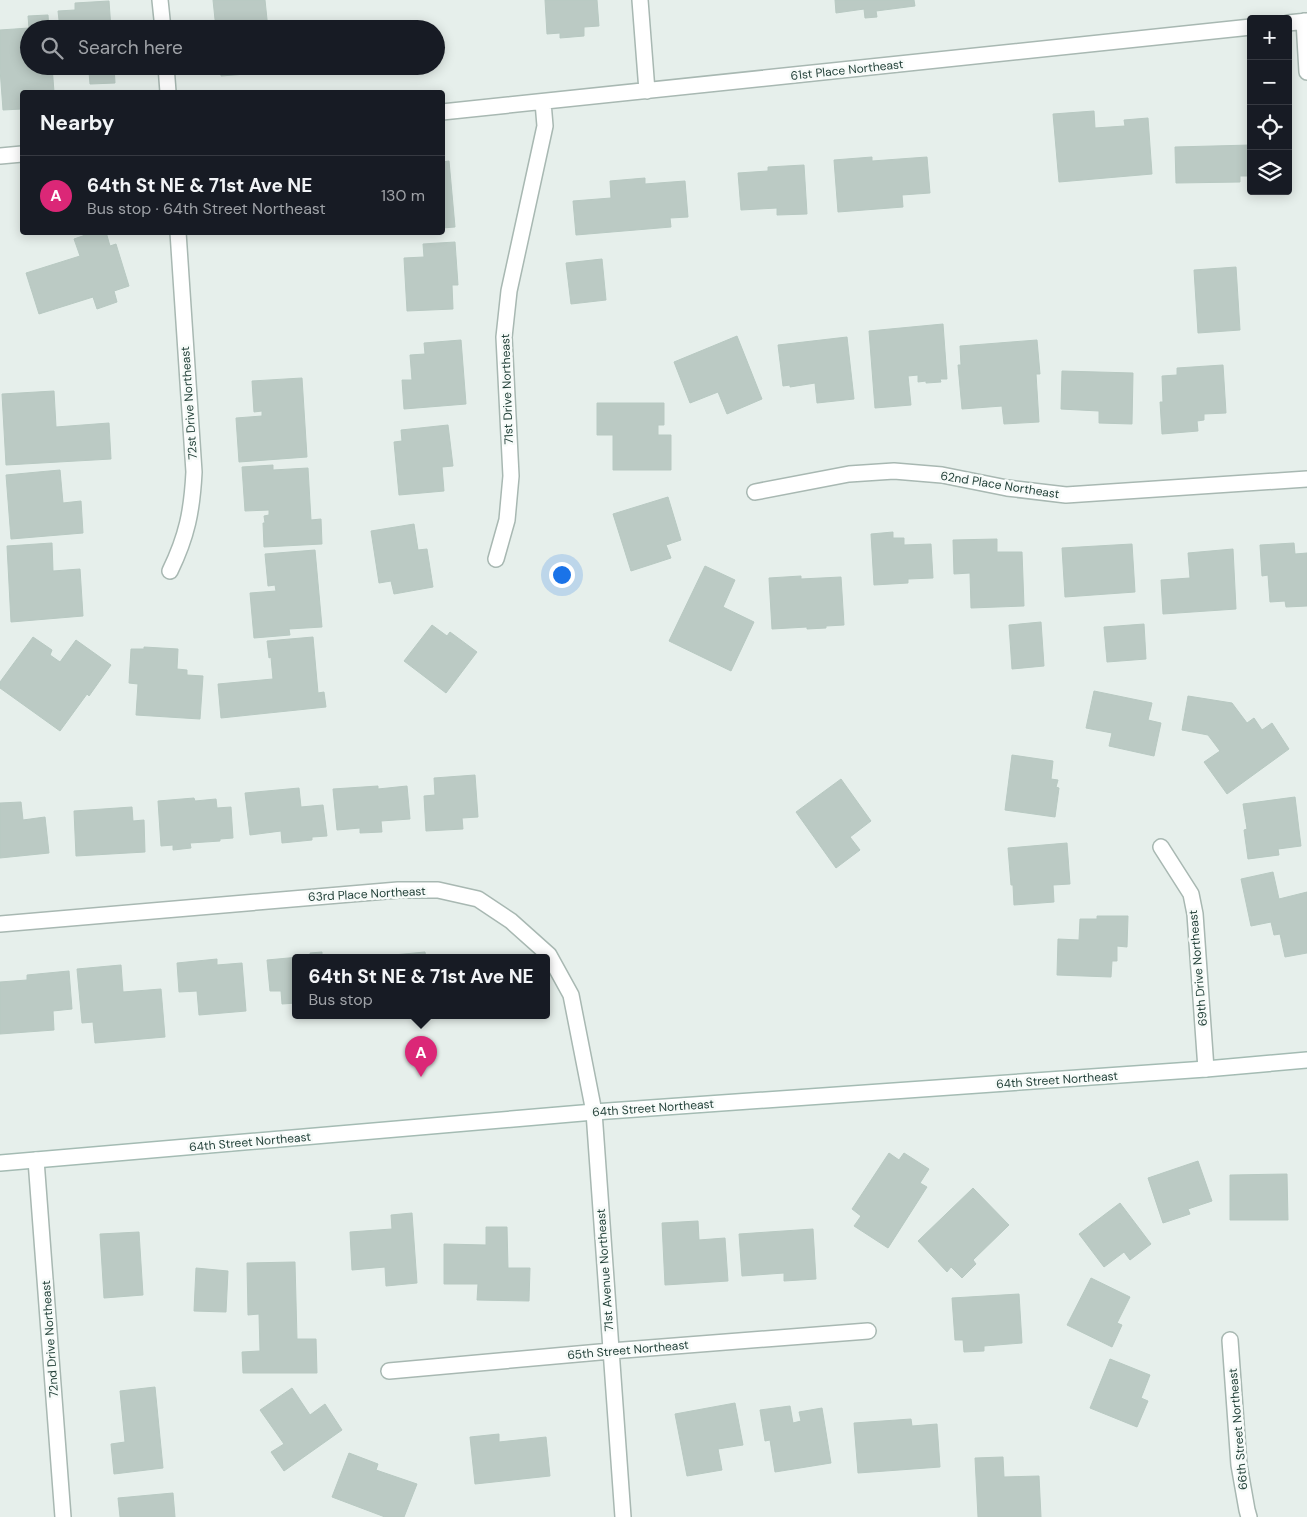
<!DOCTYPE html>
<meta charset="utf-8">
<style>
:root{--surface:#171b24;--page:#242831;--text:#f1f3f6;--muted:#9ea1a6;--line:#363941;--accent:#db2777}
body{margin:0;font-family:"DM Sans",sans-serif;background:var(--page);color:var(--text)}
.controls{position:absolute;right:15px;top:15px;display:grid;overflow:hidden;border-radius:5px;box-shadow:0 2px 12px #0003}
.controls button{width:45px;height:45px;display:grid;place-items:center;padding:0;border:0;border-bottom:1px solid var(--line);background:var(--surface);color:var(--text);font:25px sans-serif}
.you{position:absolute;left:561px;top:574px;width:18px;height:18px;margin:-12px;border:4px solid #fff;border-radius:50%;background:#1a73e8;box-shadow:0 0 0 8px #1a73e833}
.badge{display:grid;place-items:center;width:32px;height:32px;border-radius:50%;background:var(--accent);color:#fff;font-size:16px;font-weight:700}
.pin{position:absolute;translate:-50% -41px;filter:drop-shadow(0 1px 2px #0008)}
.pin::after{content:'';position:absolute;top:26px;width:18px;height:15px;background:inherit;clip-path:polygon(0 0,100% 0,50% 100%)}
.popup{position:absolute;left:292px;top:954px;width:258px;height:65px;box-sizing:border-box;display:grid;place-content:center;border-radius:5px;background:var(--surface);filter:drop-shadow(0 1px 4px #0005);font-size:16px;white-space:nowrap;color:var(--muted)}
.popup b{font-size:19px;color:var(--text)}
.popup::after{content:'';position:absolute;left:50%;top:100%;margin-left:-10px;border:10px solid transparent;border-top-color:var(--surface)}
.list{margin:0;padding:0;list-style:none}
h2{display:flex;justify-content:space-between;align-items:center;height:65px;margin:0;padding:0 20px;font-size:21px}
h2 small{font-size:16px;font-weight:400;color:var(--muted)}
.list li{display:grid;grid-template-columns:32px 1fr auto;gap:15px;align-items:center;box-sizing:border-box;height:80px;padding:0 20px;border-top:1px solid var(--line)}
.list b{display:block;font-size:19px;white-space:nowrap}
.list p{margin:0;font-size:16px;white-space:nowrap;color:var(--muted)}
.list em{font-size:16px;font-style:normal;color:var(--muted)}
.icon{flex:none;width:28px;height:28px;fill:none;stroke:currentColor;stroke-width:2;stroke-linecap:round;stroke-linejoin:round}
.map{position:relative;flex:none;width:1307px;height:1517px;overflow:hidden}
.search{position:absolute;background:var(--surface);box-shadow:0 2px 12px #0003;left:20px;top:20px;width:425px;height:55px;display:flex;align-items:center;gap:12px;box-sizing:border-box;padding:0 18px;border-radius:28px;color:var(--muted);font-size:19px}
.panel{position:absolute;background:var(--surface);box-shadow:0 2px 12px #0003;left:20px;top:90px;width:425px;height:145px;border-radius:5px}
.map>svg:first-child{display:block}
</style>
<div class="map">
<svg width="1307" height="1517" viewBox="0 0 1307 1517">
<rect width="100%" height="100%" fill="#e6efeb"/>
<!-- building -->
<path fill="#bbcac4" stroke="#b8c9c2" d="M213 0H265L268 29H216Z
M545 0H597L599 26 584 27V36L560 38V33L547 34Z
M835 0H914L915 6 876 11 877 17 865 18 864 9 836 13Z
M109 1 111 29H60L58 11 75 10V3Z
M48 15 49 29H29V66H52L54 92H22V109L3 110 0 69V30L29 28 28 16Z
M63 66H114L115 83 90 84 89 72 63 74Z
M220 66H245L246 74 221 76Z
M1094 111 1095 128 1125 126 1124 120 1148 118 1152 174 1059 182 1053 114Z
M1251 145V176H1240V182L1176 183 1175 147Z
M872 157V161L927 157 930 193 902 195 903 207 838 212 834 160Z
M449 161 455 227 442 228V162Z
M804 165 807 214 777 215V208L741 210 738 173 768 171V167Z
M645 178V184L685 181 688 217 670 218 671 227 576 235 573 201 611 198 610 181Z
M94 232H106L110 246 116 244 129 286 114 291 117 302 97 309 93 297 39 314 26 273 80 256 74 239Z
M455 242 458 285H452L453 309 407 311 404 258 424 257 423 244Z
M602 259 606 300 571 304 566 263Z
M1236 267 1240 330 1198 333 1194 270Z
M943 324 947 379H940L941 382 926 383V381L918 382V375L908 376 911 405 875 408 869 331Z
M737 336 762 399 727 414 718 392 690 403 674 362Z
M847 337 854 399 817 403 815 383 790 387V385L783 386 778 345Z
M461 340 466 404 404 409 402 380H412L410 355 425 354 424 343Z
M1037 340 1040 374H1036L1039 422 1004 424 1002 406 962 409 958 365H961L960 346Z
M1223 365 1226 413 1204 414V420L1197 421 1198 431 1162 434 1160 402H1163L1162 376 1177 375V368Z
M1062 371 1133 373 1132 424 1099 423V411L1061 409Z
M302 378 307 457 239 462 236 418 262 416V411L254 412 252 381Z
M54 391 56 427 109 423 111 459 6 465 2 394Z
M597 403H664V425H658V435H671V470H613V435H597Z
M448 425 453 466 442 467 444 491 399 495 394 442 402 441 401 430Z
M273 465V470L308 468 311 520 321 519 322 544 264 547 263 523H265L264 516 269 515V510L245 511 242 467Z
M60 470 63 503 81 501 83 533 11 539 6 475Z
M668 497 681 540 666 545 671 558 631 571 613 514Z
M414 524 418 550 427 549 433 587 394 594 391 581 379 583 371 531Z
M893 532V538H904V545L931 544 933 578 908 579V583L874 585 871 534Z
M997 539V552H1022L1024 606 971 608 970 573 954 574 953 540Z
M52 543 53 571 80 569 83 616 11 622 7 546Z
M1294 543 1295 554 1307 553V606L1286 607 1285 601 1270 602 1268 575 1262 576 1260 545Z
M1132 544 1135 592 1065 597 1062 548Z
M1233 549 1236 609 1163 614 1161 580 1190 578 1188 553Z
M315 550 322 627 289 629 290 635 254 638 250 593 276 591 275 585 268 586 265 554Z
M705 566 735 580 723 607 754 622 731 671 669 641Z
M801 576V579L841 577 844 625 826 626V628L807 629V627L772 629 769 578Z
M1041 622 1044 666 1012 669 1009 625Z
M1144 624 1146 659 1107 662 1104 627Z
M432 625 447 636 450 632 477 652 446 693 404 661Z
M33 637 52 650 50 655 60 662 76 640 111 665 89 696 87 694 60 731 0 688V682Z
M313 637 318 693 324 692 326 707 221 718 218 684 273 679 271 657 269 658 267 641Z
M144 647 178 649 177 669 187 670V675L203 676 200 719 136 715 138 684 129 683 131 649H144Z
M1094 691 1152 703 1148 720 1161 723 1154 756 1109 746 1112 733 1086 728Z
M1188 696 1232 703 1247 723 1254 718 1262 730 1272 723 1289 749 1227 794 1204 762 1220 751 1208 735 1182 730Z
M1012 755 1053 761 1051 779 1058 780 1056 787 1059 788 1055 817 1005 810Z
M475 775 478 817 462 818 463 829 426 831 424 796 435 795 434 778Z
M841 779 871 821 850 837 860 850 836 868 796 812Z
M378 786V789L407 786 410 819 381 821 382 832 360 833V828L337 830 333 789Z
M299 788 301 807 323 805 327 836 312 837V840L282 843 281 831 250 835 245 793Z
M1295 797 1301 846 1278 849 1279 855 1248 859 1244 830 1247 829 1243 804Z
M194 798 195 801 216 799 217 808 231 807 233 838 220 839V841L190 843 191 848 173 850V845L161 846 158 801Z
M21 802 23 820 45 817 49 853 0 858V803Z
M132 807 133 821 144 820 145 852 76 856 74 811Z
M1067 843 1070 884 1053 885 1054 902 1014 905 1013 885H1011L1008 848Z
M1273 872 1279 899 1307 892V953L1285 957 1280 934 1274 935 1271 922 1251 926 1241 879Z
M1097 916H1128L1127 947 1117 946V961H1112L1111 977 1057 975 1058 939 1079 940 1080 919H1097Z
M322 952V958L337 957V958H296V1003L282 1004 281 991H270L267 960 310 956V953Z
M425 952 426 958H383V956Z
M217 959V965L242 963 246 1011 199 1015 197 991 179 992 177 963Z
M121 965 123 992 161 989 165 1037 95 1043 93 1022 82 1023 77 969Z
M69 971 72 1009 53 1011 54 1030 0 1034V982L27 980V975Z
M889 1153 899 1160 904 1153 929 1169 920 1183 927 1187 888 1248 854 1226 861 1216 852 1209Z
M1198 1161 1212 1201 1188 1209 1190 1214 1163 1223 1148 1178Z
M1287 1174 1288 1220H1230V1175Z
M973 1188 1009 1225 973 1260 976 1264 962 1278 951 1267 947 1272 918 1241Z
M1120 1203 1151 1244 1130 1260 1124 1252 1104 1267 1079 1234Z
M412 1213 417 1283 386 1286 385 1267 352 1270 350 1232 392 1229 391 1215Z
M698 1221 699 1240 725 1238 728 1281 665 1285 662 1223Z
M486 1227H507L508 1268H530L529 1301 477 1300 478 1284H444V1244L486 1245Z
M813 1229 816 1279 784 1281V1273L742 1276 739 1234Z
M139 1232 143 1295 104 1298 100 1234Z
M295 1262 297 1339H316L317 1373H243L242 1352 260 1351 259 1314 248 1315 247 1263Z
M196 1268 228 1271 226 1312 194 1311Z
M1091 1278 1130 1297 1117 1323 1122 1325 1112 1347 1067 1325Z
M1019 1294 1022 1343 984 1346V1351L964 1352 963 1340H955L952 1298Z
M1110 1359 1150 1375 1141 1398 1148 1401 1137 1427 1090 1408Z
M155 1387 163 1468 114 1474 111 1444 125 1442 120 1391Z
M292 1388 310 1415 325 1404 342 1430 284 1471 271 1452 284 1444 260 1410Z
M735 1403 743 1445 718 1449 722 1470 687 1476 675 1414Z
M790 1406 793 1423 801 1421 799 1412 822 1408 831 1463 775 1472 770 1440 765 1441 760 1410Z
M911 1419 912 1426 937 1424 940 1467 858 1473 854 1423Z
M499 1434V1442L546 1437 550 1476 475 1484 470 1437Z
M349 1453 378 1464 376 1470 417 1484 404 1517H385L332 1497Z
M1003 1457 1004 1477 1039 1476 1041 1517H978L975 1458Z
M173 1493 175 1517H120L118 1498Z"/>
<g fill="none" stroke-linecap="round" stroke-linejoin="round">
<!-- street casing -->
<g stroke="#a8b8b2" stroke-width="18">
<path id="street" d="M160 0 163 29
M640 0 647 91
M1304 21 1307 72
M1288 23 1307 21
M166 66 168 92
M442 112 1251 27
M0 156 22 154
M755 492 849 474 894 471 942 475 1007 488 1066 495 1307 479
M496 559 507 520 511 476 504 337 509 291 545 126 543 102
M170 571C187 536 192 511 194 472L178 232
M1161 847 1191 894 1195 914 1206 1069
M0 924 398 890H438L478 899 511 921 549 955 571 995 594 1112 623 1517
M36 1160 63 1517
M1230 1340 1239 1465 1247 1510 1249 1517
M389 1371 611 1351 868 1331"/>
</g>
<!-- secondary casing -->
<g stroke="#a4bbb3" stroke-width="18">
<path id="secondary" d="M0 1163 594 1112 1206 1069 1307 1060"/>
</g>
<!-- street -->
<use href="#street" stroke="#fff" stroke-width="15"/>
<!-- secondary -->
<use href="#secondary" stroke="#fff" stroke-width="15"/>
</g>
<g text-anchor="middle" stroke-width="5" stroke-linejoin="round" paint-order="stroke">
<!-- street labels -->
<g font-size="12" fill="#24423a" stroke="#f7fbf9">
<text transform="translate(847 70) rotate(-6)" y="4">61st Place Northeast</text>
<text transform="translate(507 389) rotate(-92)" y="4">71st Drive Northeast</text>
<text transform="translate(189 403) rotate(-94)" y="4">72st Drive Northeast</text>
<text transform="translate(1000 485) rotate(9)" y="4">62nd Place Northeast</text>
<text transform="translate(367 894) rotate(-3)" y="4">63rd Place Northeast</text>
<text transform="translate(1198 968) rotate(-95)" y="4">69th Drive Northeast</text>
<text transform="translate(1057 1080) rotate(-4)" y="4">64th Street Northeast</text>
<text transform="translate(653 1108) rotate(-4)" y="4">64th Street Northeast</text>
<text transform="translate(250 1142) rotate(-5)" y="4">64th Street Northeast</text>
<text transform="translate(605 1270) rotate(-94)" y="4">71st Avenue Northeast</text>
<text transform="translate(50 1339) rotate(-94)" y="4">72nd Drive Northeast</text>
<text transform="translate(628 1350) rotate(-5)" y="4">65th Street Northeast</text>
<text transform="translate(1238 1429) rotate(-95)" y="4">66th Street Northeast</text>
</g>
</g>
</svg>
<div class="controls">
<button>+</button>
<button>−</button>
<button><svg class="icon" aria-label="locate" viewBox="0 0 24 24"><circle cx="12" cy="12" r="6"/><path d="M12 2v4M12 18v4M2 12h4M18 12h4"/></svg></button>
<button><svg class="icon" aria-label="layers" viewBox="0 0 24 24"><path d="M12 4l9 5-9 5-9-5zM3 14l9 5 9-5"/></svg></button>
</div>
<div class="you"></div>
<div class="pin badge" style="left:421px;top:1077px">A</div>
<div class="popup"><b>64th St NE &amp; 71st Ave NE</b>Bus stop</div>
<div class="search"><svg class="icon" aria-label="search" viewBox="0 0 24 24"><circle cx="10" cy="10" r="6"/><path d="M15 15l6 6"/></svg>Search here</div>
<section class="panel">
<h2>Nearby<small></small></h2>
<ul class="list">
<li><span class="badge">A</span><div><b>64th St NE &amp; 71st Ave NE</b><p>Bus stop · 64th Street Northeast</p></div><em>130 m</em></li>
</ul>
</section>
</div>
